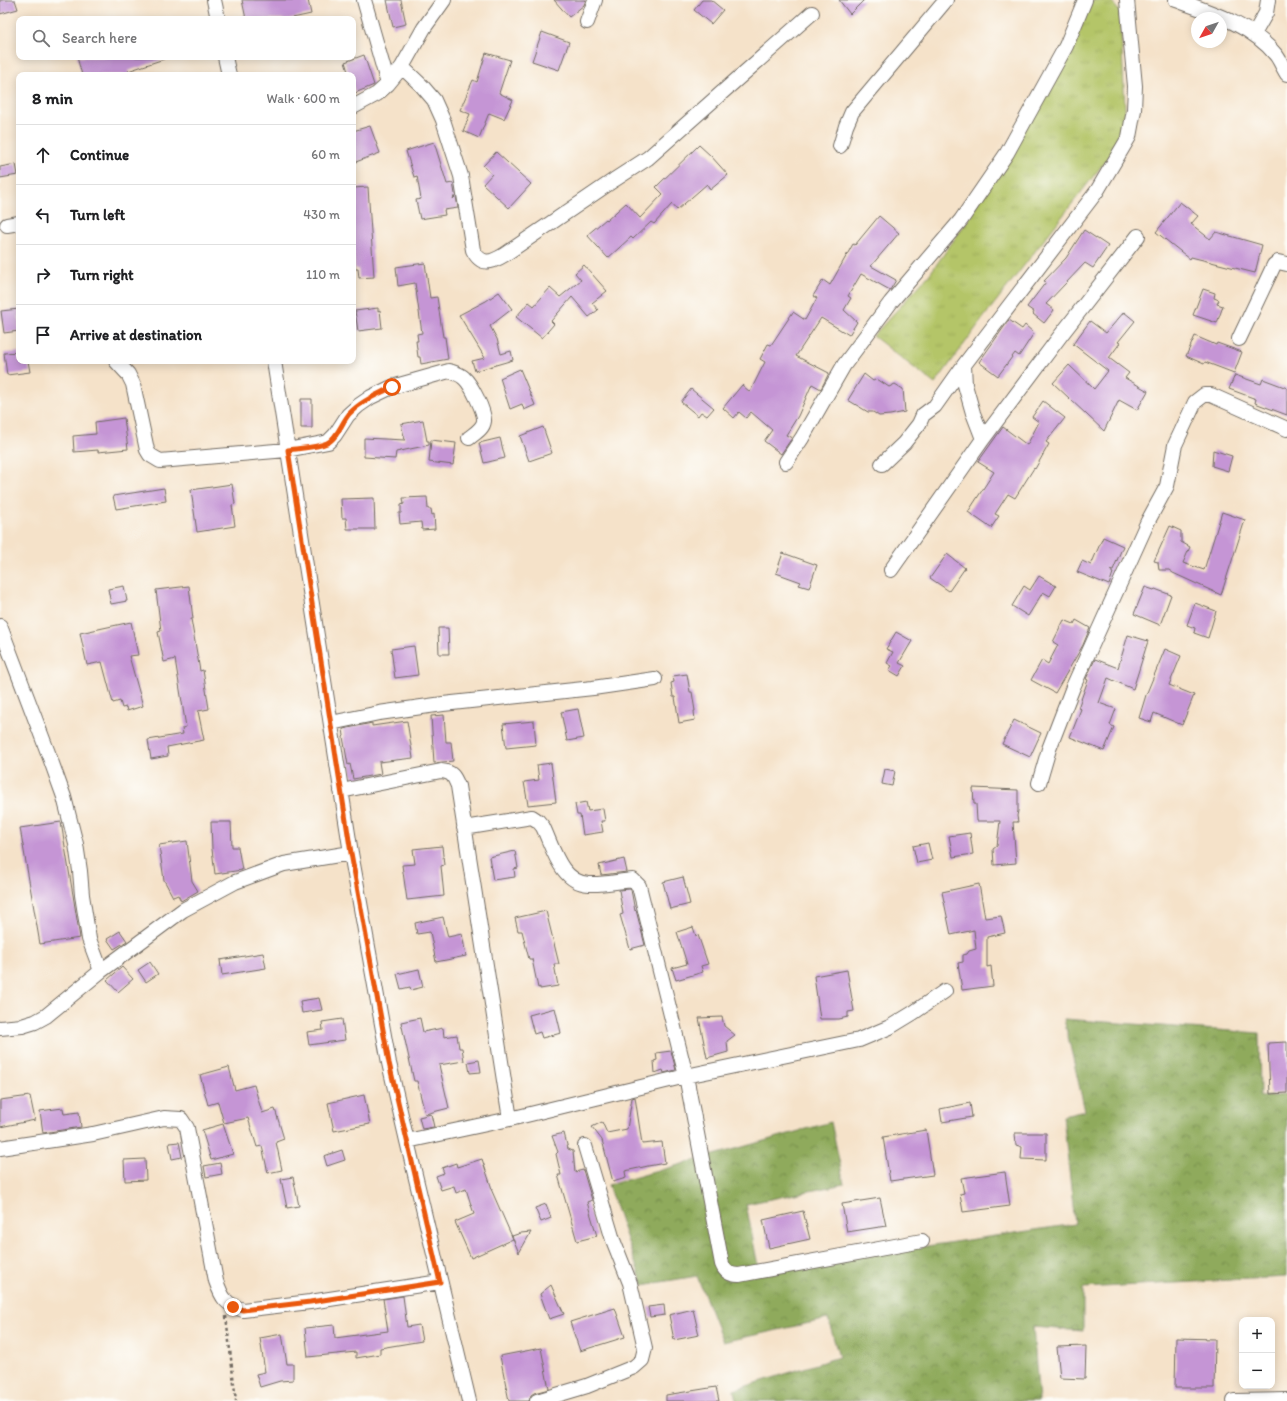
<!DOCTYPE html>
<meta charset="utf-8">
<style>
:root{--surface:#fff;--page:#f6f6f6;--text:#202124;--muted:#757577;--line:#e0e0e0}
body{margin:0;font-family:Itim,sans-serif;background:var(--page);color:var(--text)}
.controls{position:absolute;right:12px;bottom:12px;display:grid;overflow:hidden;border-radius:8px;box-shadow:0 2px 10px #0003}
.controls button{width:36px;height:36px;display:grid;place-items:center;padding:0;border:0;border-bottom:1px solid var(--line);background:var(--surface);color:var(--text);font:20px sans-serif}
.compass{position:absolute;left:1191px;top:12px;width:36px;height:36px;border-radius:50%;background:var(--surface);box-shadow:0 2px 10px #0003;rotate:230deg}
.stop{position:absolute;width:12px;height:12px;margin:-9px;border:3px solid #ea580c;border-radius:50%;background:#fff}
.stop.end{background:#ea580c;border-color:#fff;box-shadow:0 1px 4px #0008}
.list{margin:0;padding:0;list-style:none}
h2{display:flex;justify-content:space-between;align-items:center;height:52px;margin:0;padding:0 16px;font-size:17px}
h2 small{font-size:13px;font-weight:400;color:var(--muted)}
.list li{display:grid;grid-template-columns:26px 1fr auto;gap:12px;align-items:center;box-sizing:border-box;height:60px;padding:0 16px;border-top:1px solid var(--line)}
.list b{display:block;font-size:15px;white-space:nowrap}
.list em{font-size:13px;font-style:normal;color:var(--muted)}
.icon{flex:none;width:22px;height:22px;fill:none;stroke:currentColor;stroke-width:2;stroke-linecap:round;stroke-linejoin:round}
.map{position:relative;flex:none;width:1287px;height:1401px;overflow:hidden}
.search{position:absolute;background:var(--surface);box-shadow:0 2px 10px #0003;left:16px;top:16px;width:340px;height:44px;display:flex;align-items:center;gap:10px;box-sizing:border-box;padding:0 14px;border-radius:8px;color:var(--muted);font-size:15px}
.panel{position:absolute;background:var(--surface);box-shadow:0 2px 10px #0003;left:16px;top:72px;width:340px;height:292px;border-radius:8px}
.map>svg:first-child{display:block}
</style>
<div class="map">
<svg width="1287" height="1401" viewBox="0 0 1287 1401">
<defs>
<pattern id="grass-tufts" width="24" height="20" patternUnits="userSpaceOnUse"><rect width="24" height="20" fill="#b4c567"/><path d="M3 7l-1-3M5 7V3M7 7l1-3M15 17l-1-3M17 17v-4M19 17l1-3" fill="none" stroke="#9ba95a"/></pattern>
<pattern id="forest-crowns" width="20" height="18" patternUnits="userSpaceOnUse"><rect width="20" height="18" fill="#8faa5c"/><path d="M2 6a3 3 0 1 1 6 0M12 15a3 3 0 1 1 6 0" fill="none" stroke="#758b4c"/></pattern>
</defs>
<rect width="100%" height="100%" fill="#fdfcf7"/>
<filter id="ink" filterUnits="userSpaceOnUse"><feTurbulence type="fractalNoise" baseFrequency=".025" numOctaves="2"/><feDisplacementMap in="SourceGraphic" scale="8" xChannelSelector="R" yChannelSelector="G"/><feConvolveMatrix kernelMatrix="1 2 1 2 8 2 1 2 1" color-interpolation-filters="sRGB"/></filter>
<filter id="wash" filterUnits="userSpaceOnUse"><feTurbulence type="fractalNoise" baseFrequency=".012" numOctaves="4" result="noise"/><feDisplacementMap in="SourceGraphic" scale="16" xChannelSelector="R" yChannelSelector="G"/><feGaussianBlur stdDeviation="0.9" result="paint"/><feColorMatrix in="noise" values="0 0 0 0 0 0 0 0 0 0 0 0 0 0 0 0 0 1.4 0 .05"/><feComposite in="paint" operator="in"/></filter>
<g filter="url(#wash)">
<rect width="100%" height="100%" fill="#f5e2c9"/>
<!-- grass -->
<path fill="url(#grass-tufts)" stroke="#707849" d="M1089 0H1110L1120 12 1126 127 1117 146 984 317 935 384 873 336 929 275 968 220Z"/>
<!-- forest -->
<path fill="url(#forest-crowns)" stroke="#5d6a44" d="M1064 1019 1259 1033 1260 1097 1287 1095V1277L1083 1288V1331L1033 1327 1039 1401H736L734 1390 839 1357 828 1319 723 1342 697 1276 643 1285 608 1185 831 1122 844 1184 746 1204 759 1271 1075 1224 1063 1116 1085 1111Z"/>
<g id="blocks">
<!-- building -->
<path fill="#c595d5" d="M0 0H15L18 9 0 14Z
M242 0H308L311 14 288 19H246Z
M387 0H401L406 24 393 27Z
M554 0H586L584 5 569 17Z
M702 0H711L723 10 711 24 694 10Z
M839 0H864L850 14Z
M542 32 569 42 559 70 532 61Z
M486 53 510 60 499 93 513 100 504 119 489 113 479 138 463 131 470 114 460 110 473 80 477 82Z
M364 55 374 85 355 93 353 86V75H349L345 62Z
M77 57H163L164 59 128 71 129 75H82Z
M370 126 380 153 353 163V131Z
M434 142 447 184 453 183 455 194 453 199 456 196 458 208 444 210 445 215 420 219 416 200 421 199 417 176 414 177 406 151Z
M699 145 711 156 728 175 710 190 707 184 677 210 672 204 654 224 651 222 633 239 631 237 608 258 587 235 606 219 607 220 626 203 640 218 663 194 656 187Z
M496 152 531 184 509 208 483 184 492 174 483 166Z
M16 164 18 175 0 178V167Z
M368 187 374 277 359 278 358 269H355L353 247V188Z
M1180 202 1198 216 1191 224 1210 239 1216 232 1262 245 1255 273 1191 257 1190 259 1156 232Z
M879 216 899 233 871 266 896 280 890 290 861 274 848 296 851 298 844 310 857 322 849 335 821 318 796 356 829 373 821 389 812 384 798 416 786 435 792 438 781 454 764 441 772 430 751 412 746 418 739 412 734 418 723 408 742 385 750 392 765 362 760 359 768 344 771 345 793 312 805 320 817 298 813 296 823 280 830 285 853 244 855 245Z
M1084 230 1108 246 1093 268 1085 263 1046 304 1054 310 1044 323 1033 314 1034 312 1027 307 1046 282 1044 281 1066 258Z
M425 263 430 298 437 297 443 337H445L448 359 421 364 420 357H418L416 341H418L417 334 422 333 415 283 398 286 396 267Z
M584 265 607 291 592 303 598 310 589 317 572 297 551 321 554 324 542 338 516 317 529 302 534 306 550 288 560 297 581 280 575 273Z
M1203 289 1215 293 1214 298 1219 300 1217 304 1223 306 1217 323 1193 315Z
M499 292 512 309 490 326 497 339 501 354 511 351 513 360 475 371 472 361 485 358 459 315 486 301Z
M378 308V311L380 310 382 328 358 331 355 311Z
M19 309V331L4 333 1 311Z
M1124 312 1135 321 1118 342 1120 343 1109 358 1129 373 1125 378 1148 391 1137 410 1119 400 1104 431 1053 383 1069 365 1094 389 1108 371 1073 344 1090 321 1106 333Z
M1009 320 1022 329 1025 325 1034 333 1019 356 1015 353 998 376 979 362Z
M1195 336 1216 345 1217 343 1242 352 1234 373 1205 362 1204 364 1186 356Z
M19 352V361H28L30 372 7 375 4 353Z
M520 369 535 405 524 410 522 404 510 409 500 378Z
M864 374 873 381 877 379 889 387 895 384 903 389 905 412 890 415 879 416 873 412H868L848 400Z
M1235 375 1261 384 1263 379 1287 388V415L1255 403 1256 399 1229 389Z
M691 389 714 408 707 416 701 412 698 416 681 402Z
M301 399H312V428H301Z
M1043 401 1065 418 1046 442 1049 444 1035 469 1034 468 1015 498 1008 494 995 514 999 516 991 528 968 512 994 472 978 462 1003 427 1027 445 1039 422 1032 417Z
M124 418 128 449 98 452V450L74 452 73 436 96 434 95 422Z
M423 420 427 441H429V445L396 452 395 459 364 457V438L405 440 401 424Z
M543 427 552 453 529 461 520 436Z
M500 438 505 458 484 463 479 443Z
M431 440 456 443 453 465 429 462Z
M1213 450 1232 456 1228 471 1212 466Z
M232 484 235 504 232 505 235 526 197 532 191 490Z
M164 488 166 501 116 509 113 496Z
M427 497 428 509H431L432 515 434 514 435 529 422 530 421 522 400 524 399 513H401V505L404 504 403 498Z
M374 498 375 529H347L346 518H342L341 499Z
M1222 512 1245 520 1221 595 1173 573 1169 570H1159L1158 562 1154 561 1170 526 1181 531V542L1190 547 1183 563 1204 570Z
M1103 537 1123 546 1113 570H1110L1112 571V573H1113L1109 585 1077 572 1082 561 1091 565Z
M783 553 817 565 809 588 799 585 801 582 776 573Z
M947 554 965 568 949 591 930 578Z
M1039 576 1056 586 1050 596 1043 592 1028 616 1012 606 1024 586 1030 590Z
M124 586 127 601 111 604 108 589Z
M189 586 193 619H191L200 671 203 670 209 709 198 711 204 740 167 747 168 756 151 759 148 740 183 734 182 728 186 727 175 659 164 662 158 632 161 631 156 590Z
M1145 587 1154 590 1155 589 1171 595 1160 625 1134 614Z
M1195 603 1216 611 1208 638 1194 633 1195 628 1187 625Z
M1064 620 1074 624 1076 620 1090 628 1083 645 1055 693 1031 680 1042 660 1048 664 1058 645 1053 642Z
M131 622 138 655 129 656 143 706 127 711 126 707 122 708 120 701 113 703 102 662 87 665 80 633Z
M438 628H448L449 654H439Z
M896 632 912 641 899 663 905 666 899 676 889 670 892 666 887 663 893 652 886 649Z
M1128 635 1148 641 1133 689 1108 678 1099 703 1116 709 1110 725 1114 727 1104 751 1070 737 1081 709 1078 708 1088 680 1086 679 1095 659 1118 668Z
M414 646 418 675 395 678 391 649Z
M1165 649 1181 656 1169 685 1194 695 1182 725 1154 713 1151 722 1139 718 1146 695Z
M687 674 690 692H692L695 711H694L695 720 679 723 675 697H673L671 683 674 682 673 676Z
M578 709 584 738 567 741 561 712Z
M444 715 446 742H451L453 761 434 763 431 716Z
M1014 720 1041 733 1030 757 1002 744Z
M407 721 413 758 379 762 381 774 353 779 350 764 348 765 343 737 344 736 343 729 372 723V726Z
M534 721 536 745 506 748 503 724Z
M551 763 556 802 528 805 524 782 539 780 537 765Z
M885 769 895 771 892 786 882 784Z
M973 788 1018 790V811L1017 816 1018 822H1013L1016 863 994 865 993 849 997 846 1000 821H977L976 804H974Z
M586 802 588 811 603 809 605 821H601L603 832 583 835 580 815H577L575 804Z
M61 822 80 938 40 944 20 828Z
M211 822H231L232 847H238L242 870 215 874 212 849Z
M970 833 973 854 953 857 949 836Z
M187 841 192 881 198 891 181 901 178 895 173 897 164 880 159 845Z
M928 843 932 860 917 863 913 846Z
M442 846 444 865 441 866 444 896 407 900 402 865 415 864 413 849Z
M515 851 518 868 514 869 515 877 493 880 489 857Z
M624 859 627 872 601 875 599 865Z
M683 877 690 904 670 909 663 882Z
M979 884 985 918 1001 916 1005 933 987 937V967L991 966 993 986 962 990 958 963 963 962V955L967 954 969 951 976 949 974 930 951 935 942 892Z
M630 889 631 890 635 911 636 910 645 945 630 949 620 915 623 914 619 890Z
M546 911 559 964H554L558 986 540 989V987L538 988 532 959H529L522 931H518L515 918Z
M443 917 448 937 462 934 466 956 436 962 430 932 417 934 415 923Z
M693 927 696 936 698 935 708 964 701 966 703 972 676 980 672 968 687 964 677 932Z
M120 931 127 941 114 949 107 939Z
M263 953 266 968 222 975 220 960Z
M150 962 158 974 146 982 138 970Z
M122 967 133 979 118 992 107 980Z
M419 969 423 987 411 990 410 987 401 989 397 974Z
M847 970 854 1011 848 1012V1017L839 1019H820L814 976Z
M319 998 322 1010 302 1013 300 1001Z
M555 1008 561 1033 542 1038 540 1032 534 1034 529 1015Z
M722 1017 724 1026 735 1035 727 1041 728 1052 707 1058 699 1018Z
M420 1018 423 1032 443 1028 444 1037 457 1035 459 1048H462L464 1061 439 1065 449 1108 425 1114 417 1081H414L401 1022Z
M342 1019 345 1040 309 1045 307 1032 323 1030 322 1022Z
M1287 1042V1093L1270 1094 1268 1043Z
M671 1051 676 1070 664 1073 663 1070 655 1073 654 1061 657 1060 656 1053Z
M479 1060 481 1072 470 1073 468 1062Z
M229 1067 235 1090 254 1085 262 1113 275 1109 284 1139 276 1142 282 1170 268 1173 262 1146 257 1147 248 1118 224 1123 218 1102 208 1105 200 1075Z
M364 1095 370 1124 334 1131 328 1103Z
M30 1096 35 1120 0 1127V1100Z
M635 1097 642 1144 662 1142 665 1163 648 1166 625 1171 626 1178 613 1182 602 1140 592 1127 602 1122 607 1133 627 1129 632 1098Z
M970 1103 972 1117 942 1122 940 1109Z
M63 1108 64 1114 79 1112 81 1127 43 1133 40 1111Z
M431 1114 434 1127 422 1129 419 1117Z
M223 1124 233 1154 211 1160 202 1130Z
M926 1130 933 1175 890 1181 883 1137Z
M564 1133 568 1149 573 1151 575 1172 583 1170 592 1200 587 1202 597 1236 577 1241 558 1175H561L556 1154 558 1152 552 1136Z
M1015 1133H1046V1160L1021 1159 1022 1147 1016 1145Z
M179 1142 182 1157 172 1159 169 1143Z
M342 1150 345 1160 327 1166 324 1156Z
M145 1159 146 1180 125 1181 124 1160Z
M482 1159 492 1189H491L513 1239 471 1258 455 1222 474 1214 466 1189 456 1193 454 1186 441 1190 436 1176 444 1173 442 1168 456 1163 457 1167Z
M220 1163 222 1174 206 1177 204 1166Z
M1005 1172 1010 1206 963 1212 960 1194 964 1193 961 1178Z
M293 1177 299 1206 287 1208 281 1179Z
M880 1198 886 1226 847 1232 842 1204Z
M546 1204 551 1218 541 1222 535 1208Z
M803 1211 810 1239 769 1248 763 1220Z
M531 1232 519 1253 512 1236 521 1233Z
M551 1285 564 1314 549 1319 540 1294Z
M403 1296 407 1327 419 1325 422 1341 380 1348V1354L356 1358V1352L308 1357 305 1328 334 1325 335 1338 388 1331 383 1299Z
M664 1305 665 1315 650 1317 648 1307Z
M615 1308 625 1337 580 1351 570 1322Z
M693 1309 699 1335 674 1340 669 1315Z
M282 1334 287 1364H293V1380L280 1381 260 1387 256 1374 265 1372 260 1338Z
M1176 1338 1215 1339 1214 1388H1175Z
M1086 1346 1085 1379 1060 1378 1057 1347Z
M541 1348 549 1389 534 1393 531 1395 529 1401H509L500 1356Z
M716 1387 719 1401H666V1395Z"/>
</g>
</g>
<g filter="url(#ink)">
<use href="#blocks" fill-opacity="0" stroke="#726b62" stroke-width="1"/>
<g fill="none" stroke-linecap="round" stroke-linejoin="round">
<!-- minor casing -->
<g stroke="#726b62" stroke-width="16">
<path id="minor" d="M214 0 218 19
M364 0 388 84
M1176 0C1210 12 1252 25 1276 55 1280 60 1283 68 1287 74
M587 22 595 0
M1254 34 1266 13 1268 0
M225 57 229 75
M402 67 422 86 434 100 443 120 461 176 473 250C481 266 491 263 504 255L614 180 648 158 812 13
M353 107 377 94 388 84 402 67 424 28 444 0
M840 146 846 126 852 112 946 0
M7 225 19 223
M1239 339 1274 265 1278 262 1287 264
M116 361 128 374 133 384 147 450 150 455 160 461 287 450 328 442 335 435 348 415 358 406 371 397 392 387 449 371C455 373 460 374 464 378 471 384 485 412 484 421 483 429 475 433 469 438
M274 361 351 853 389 1063 407 1141 469 1401
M964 365 965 385 973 413 983 439 1061 335 1138 236
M786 462 802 438 844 365 891 302 961 220 1007 153 1066 46 1085 0
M882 464 904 443 919 424 923 415 935 406 964 365 1097 191 1129 137 1134 110 1135 86 1127 0
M891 570 983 439
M0 626 50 758 64 797 76 844 80 871 82 895 89 939 101 971
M331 723 379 713 443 704 593 688 655 679
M1039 783 1049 749 1073 687 1148 521 1167 486 1175 445 1195 402 1204 395H1211L1287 429
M341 791 441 771C452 772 454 776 458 786L510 1119
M464 828 532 817 538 821 543 827C553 848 561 883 589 884 603 885 619 881 633 880L639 886 686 1076 859 1040 890 1027 913 1013 945 991
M0 1028 22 1026 35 1022 46 1016 101 971 183 910 235 882 284 864 351 853
M407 1141 510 1119 686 1076 722 1264C725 1272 730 1275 739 1275L922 1241
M0 1148 93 1134 164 1118 181 1119 187 1128 216 1281C222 1298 225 1304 243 1310L310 1302 440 1282
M537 1401 587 1386 634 1367 642 1360 645 1348 630 1283 613 1240 585 1146
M1234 1401 1287 1400"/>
</g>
<!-- path -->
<path stroke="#726b62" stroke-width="2.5" stroke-dasharray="3 3" stroke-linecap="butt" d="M226 1316 236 1401"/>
<!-- minor -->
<use href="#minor" stroke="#fff" stroke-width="14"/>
</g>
</g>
<g fill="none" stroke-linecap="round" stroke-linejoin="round" filter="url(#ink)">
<!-- route -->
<path stroke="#ea580c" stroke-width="5" d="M233 1307 243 1310 310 1302 440 1282 389 1063 351 853 288 450C300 448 316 448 327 443 338 438 342 421 350 413 361 401 377 395 392 387"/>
</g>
</svg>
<div class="controls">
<button>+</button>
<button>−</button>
</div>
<svg class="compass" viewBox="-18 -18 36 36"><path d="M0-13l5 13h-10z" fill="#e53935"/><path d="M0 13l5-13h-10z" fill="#757577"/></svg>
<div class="stop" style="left:392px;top:387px"></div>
<div class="stop end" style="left:233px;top:1307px"></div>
<div class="search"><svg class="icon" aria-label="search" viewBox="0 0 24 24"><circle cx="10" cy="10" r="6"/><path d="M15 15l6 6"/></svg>Search here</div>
<section class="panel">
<h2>8 min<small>Walk · 600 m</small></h2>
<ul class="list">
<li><svg class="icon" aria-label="ahead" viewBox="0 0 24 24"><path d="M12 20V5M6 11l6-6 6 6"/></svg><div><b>Continue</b></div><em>60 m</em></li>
<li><svg class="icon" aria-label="left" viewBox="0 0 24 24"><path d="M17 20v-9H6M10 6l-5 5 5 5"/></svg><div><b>Turn left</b></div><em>430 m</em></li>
<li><svg class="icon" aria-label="right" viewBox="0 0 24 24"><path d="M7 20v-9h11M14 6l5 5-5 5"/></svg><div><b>Turn right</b></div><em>110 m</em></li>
<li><svg class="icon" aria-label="arrive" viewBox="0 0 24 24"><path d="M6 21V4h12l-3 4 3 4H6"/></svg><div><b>Arrive at destination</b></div></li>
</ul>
</section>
</div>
